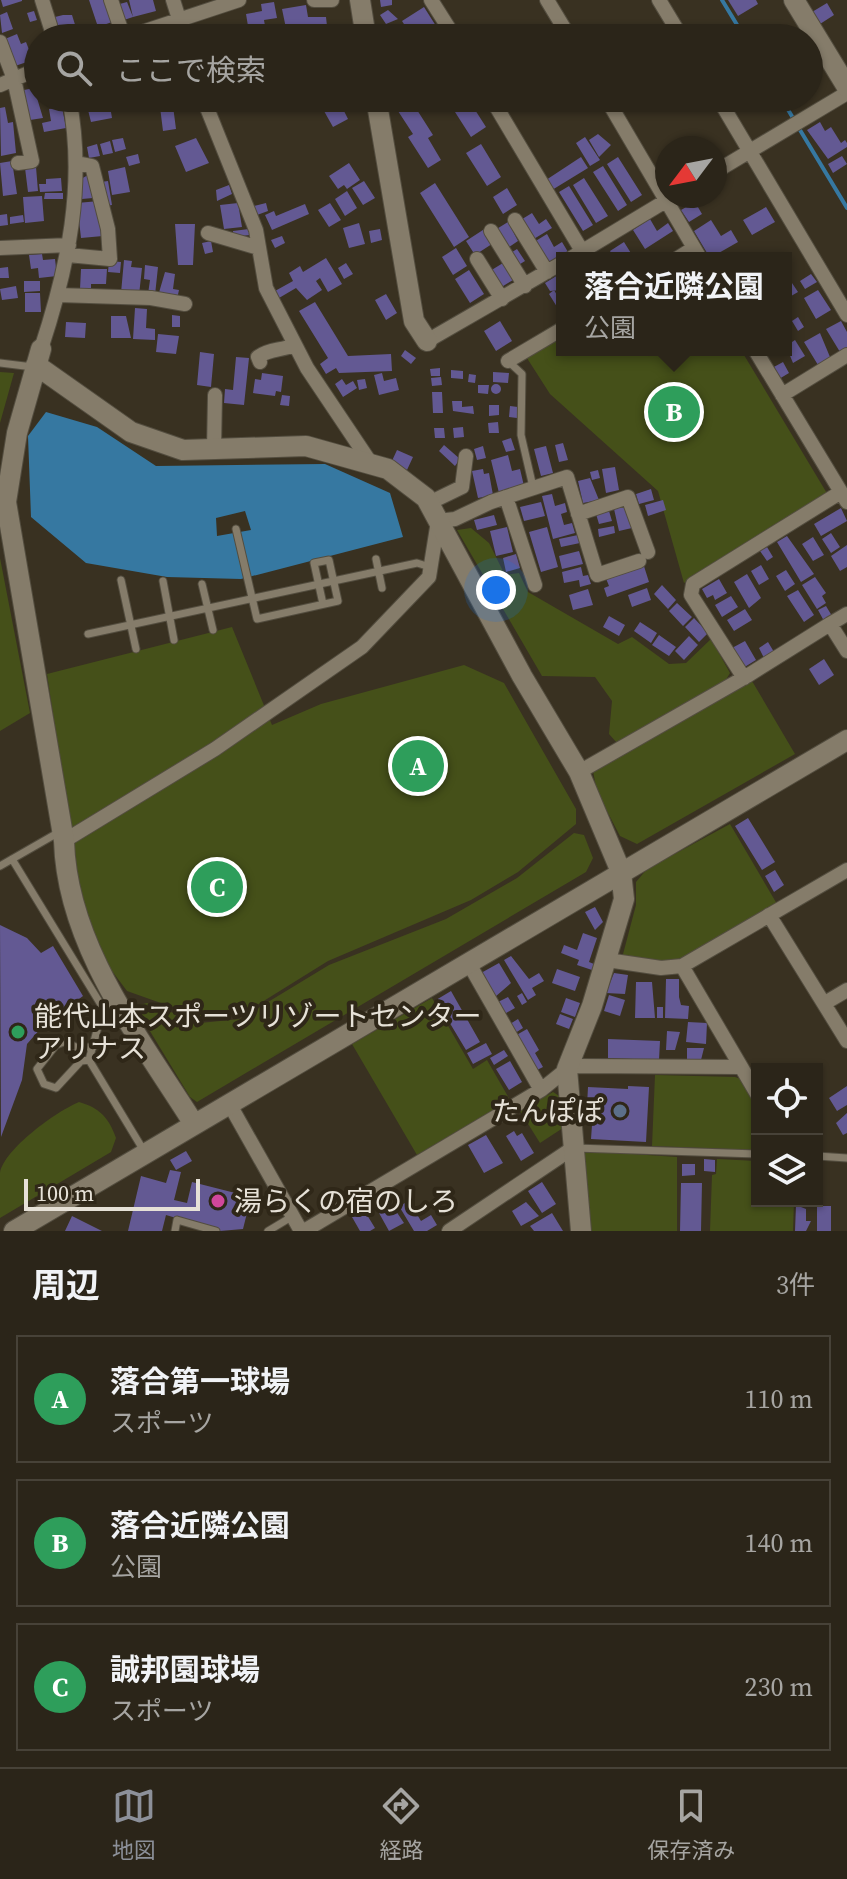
<!DOCTYPE html>
<html lang="ja">
<meta charset="utf-8">
<style>
:root{--surface:#2b2519;--page:#332d22;--text:#f1f3f6;--muted:#a6a5a2;--line:#474238;--accent:#8c9099}
body{margin:0;font-family:"Source Serif 4","Noto Sans JP",serif;background:var(--page);color:var(--text)}
.controls{position:absolute;right:24px;bottom:24px;display:grid;overflow:hidden;border-radius:0px;box-shadow:0 2px 6px #0004}
.controls button{width:72px;height:72px;display:grid;place-items:center;padding:0;border:0;border-bottom:2px solid var(--line);background:var(--surface);color:var(--text);font:40px sans-serif}
.compass{position:absolute;left:655px;top:136px;width:72px;height:72px;border-radius:50%;background:var(--surface);box-shadow:0 2px 6px #0004;rotate:238deg}
.scale{position:absolute;left:24px;bottom:20px;width:176px;box-sizing:border-box;padding-left:8px;border:4px solid #e6e1d7;border-top:0;font-size:22px;line-height:28px;white-space:nowrap;color:#e6e1d7;-webkit-text-stroke:6px #2f2718;paint-order:stroke}
.you{position:absolute;left:496px;top:590px;width:28px;height:28px;margin:-20px;border:6px solid #fff;border-radius:50%;background:#1a73e8;box-shadow:0 0 0 12px #1a73e833}
.badge{display:grid;place-items:center;width:52px;height:52px;border-radius:50%;background:var(--accent);color:#fff;font-size:26px;font-weight:700}
.pin{position:absolute;translate:-50% -50%;border:4px solid #fff;box-shadow:0 2px 8px #0006}
.popup{position:absolute;left:556px;top:252px;width:236px;height:104px;box-sizing:border-box;display:grid;place-content:center;border-radius:0px;background:var(--surface);filter:drop-shadow(0 2px 6px #0005);font-size:26px;white-space:nowrap;color:var(--muted)}
.popup b{font-size:30px;color:var(--text)}
.popup::after{content:'';position:absolute;left:50%;top:100%;margin-left:-16px;border:16px solid transparent;border-top-color:var(--surface)}
.list{margin:0;padding:0;list-style:none}
h2{display:flex;justify-content:space-between;align-items:center;height:104px;margin:0;padding:0 32px;font-size:34px}
h2 small{font-size:26px;font-weight:400;color:var(--muted)}
.list li{display:grid;grid-template-columns:52px 1fr auto;gap:24px;align-items:center;box-sizing:border-box;height:128px;margin:0 16px 16px;padding:0 16px;border:2px solid var(--line);border-radius:0px}
.list b{display:block;font-size:30px;white-space:nowrap}
.list p{margin:0;font-size:26px;white-space:nowrap;color:var(--muted)}
.list em{font-size:26px;font-style:normal;color:var(--muted)}
.icon{flex:none;width:44px;height:44px;fill:none;stroke:currentColor;stroke-width:2;stroke-linecap:round;stroke-linejoin:round}
.map{position:relative;flex:none;width:847px;height:1231px;overflow:hidden}
.search{position:absolute;background:var(--surface);box-shadow:0 2px 6px #0004;left:24px;right:24px;top:24px;height:88px;display:flex;align-items:center;gap:20px;box-sizing:border-box;padding:0 28px;border-radius:44px;color:var(--muted);font-size:30px}
.sheet{height:536px;background:var(--surface)}
nav{display:flex;justify-content:space-around;align-items:center;box-sizing:border-box;height:112px;border-top:2px solid var(--line);background:var(--surface);font-size:22px;color:var(--muted)}
nav a{display:grid;justify-items:center;gap:4px}
nav .on{color:var(--accent)}
.map>svg:first-child{display:block}
</style>
<div class="map">
<svg width="847" height="1231" viewBox="0 0 847 1231">
<rect width="100%" height="100%" fill="#393121"/>
<!-- green -->
<path fill="#455019" d="M562 332V350H741L828 495 684 583 658 491 550 394 525 355Z
M0 372 14 373 0 423Z
M471 528 489 543 505 575 519 573 528 592 618 644 632 637 669 664 686 663 711 639 730 673 724 683 617 743 609 734 612 701 595 677 542 676 457 530Z
M0 558 30 713 0 731Z
M232 627 272 725 321 704 464 665 504 683 576 809V824L518 872 471 900 328 961 241 1015 203 1018 127 991 103 959 80 894 47 674Z
M752 681 795 754 637 844 620 836 597 792 593 771Z
M730 824 777 904 680 962 622 958 636 905V882L647 869Z
M574 833 584 835 593 858 586 872 197 1102 190 1097 142 1018 139 1005 147 1003 200 1023 240 1019 329 965 446 919 517 878Z
M432 998 473 1069 487 1060 510 1100 417 1155 352 1044Z
M655 1075 735 1077 747 1081 757 1099V1150L652 1146Z
M553 1092 564 1099 566 1126 540 1143 520 1111Z
M79 1102C100 1108 109 1118 116 1138L111 1152 0 1218C0 1203 0 1187 0 1173 4 1149 57 1111 79 1102Z
M587 1151 677 1157V1231H590L581 1158Z
M717 1159 757 1161V1201H794L793 1231H710L712 1175 716 1174Z"/>
<!-- water -->
<path fill="#3678a1" fill-rule="evenodd" d="M46 412 97 427 156 466 325 464 390 493 403 537 241 579 167 577 86 563 31 517 28 436ZM245 511 251 530 217 536 216 518Z"/>
<g fill="none" stroke-linecap="round" stroke-linejoin="round">
<!-- stream -->
<path stroke="#3678a1" stroke-width="4" d="M722 0 745 38
M781 98 793 118
M800 130 847 208"/>
</g>
<!-- building -->
<path fill="#635993" d="M1 0H22V1L3 7Z
M89 0H105L112 22 98 27Z
M129 0H153L156 11 133 17Z
M380 0H392V5L381 7Z
M728 0H756L758 4 738 16Z
M127 2 133 17 121 21 116 5Z
M274 2 277 18 264 20 265 26 273 25 275 38H254L253 31 249 32 246 14 262 11 261 4Z
M827 3 834 15 820 24 812 12Z
M306 5 308 17H326L327 26 332 25 330 38H288L282 9Z
M424 7 436 26 421 35 419 31 411 35 402 21Z
M388 10 398 19 386 24 380 15Z
M34 11 37 20 30 22 27 13Z
M7 12 13 29 2 33 0 15Z
M63 15H72L77 31 60 36 55 17Z
M394 29 397 34 403 30 408 38H384Z
M17 34 21 44 26 42 33 60 15 66 5 39Z
M34 88 43 118 30 120 24 90Z
M210 98H240V99L213 107Z
M274 98H307V99L277 108Z
M412 102 433 135 428 138 441 160 428 168 408 137 413 134 398 111Z
M470 102 486 127 471 137 455 112Z
M340 103 348 119 333 127 324 111Z
M110 106 112 118 91 122 88 110Z
M173 106 176 129 163 131 160 107Z
M5 107 8 123 13 122 16 153 1 156 0 108Z
M62 107 66 128 44 132 42 123 51 121 49 109Z
M820 122 825 131 831 127 841 143 845 140 847 143V147L828 159 807 130Z
M598 134 611 145 599 157 589 140Z
M585 137 600 160 590 166 576 143Z
M123 138 126 149 115 152 112 140Z
M196 138 209 163 186 172 175 146Z
M110 141 113 153 103 155 100 144Z
M97 144 100 156 89 158 87 147Z
M481 144 501 177 487 186 466 153Z
M138 154 140 163 129 166 126 157Z
M842 156 847 164 833 173 828 164Z
M581 157 588 168 552 190 546 180Z
M618 157 642 195 631 202 607 164Z
M12 161 17 194 3 196 0 163Z
M349 163 360 180 347 189 344 185 338 189 329 176Z
M603 166 627 205 618 211 593 172Z
M36 167 38 191 28 192 25 168Z
M125 167 130 192 112 195 108 171Z
M90 174 93 198 82 199 79 180Z
M61 178 62 191 40 192 39 184H46V179Z
M584 178 608 216 596 223 573 185Z
M108 181 112 205 105 206 101 182Z
M364 181 375 198 363 205 352 188Z
M435 183 469 237 454 247 420 193Z
M229 185 232 194 217 201 216 190Z
M569 186 593 225 583 231 559 192Z
M507 188 517 205 503 214 493 197Z
M347 191 357 208 345 216 335 199Z
M45 193H63V199H44Z
M42 196 44 221 25 223 23 197Z
M99 201 103 236 81 238 77 203Z
M695 202 702 214 689 222 681 210Z
M238 203 242 227 224 229 220 205Z
M266 203 268 211 257 215 254 206Z
M330 203 341 220 329 227 318 210Z
M305 204 309 214 272 230 265 215 274 211 276 216Z
M766 207 775 222 752 235 743 220Z
M532 213 539 224 546 219 552 228 532 240 519 221Z
M7 214 8 225 0 226V215Z
M23 215 24 222 10 224V217Z
M650 219 657 231 668 223 673 231 645 249 633 230Z
M711 220 721 236 731 230 738 242 710 258 694 231Z
M508 222 518 241 506 249 495 230Z
M359 223 365 244 349 248 343 228Z
M175 224H195L193 265H178Z
M486 228 495 242 475 255 466 241Z
M249 229 250 235 233 237V231Z
M380 229 382 240 371 243 369 231Z
M547 234 554 247 562 242 568 252 548 265 534 242Z
M282 236 285 243 275 248 271 240Z
M211 241 213 252 205 254 202 243Z
M624 242 634 258H614L610 251Z
M456 248 467 266 453 275 442 257Z
M517 249 525 261 517 266 509 254Z
M42 254 43 260 55 259 57 276 39 278 38 268 31 269 29 255Z
M326 258 342 284 328 292 320 278 316 281 322 290 307 300 296 288 279 298 275 291 293 281 289 273 300 266 303 272Z
M124 260 132 261 131 267 142 268 139 295 121 293Z
M109 261 121 262 120 273 108 272Z
M346 263 353 274 344 279 338 268Z
M503 263 513 280 500 288 490 271Z
M145 265 158 267 155 295 148 294 150 280 144 279Z
M8 267 9 278H0V268Z
M81 269H107L106 284H91V289H80Z
M469 270 484 294 470 303 455 279Z
M165 272 175 274 173 289 179 290 177 299 158 296Z
M786 274 798 292 786 299Z
M811 274 817 282 805 289 800 281Z
M558 275 562 290 550 291 545 283Z
M24 281H40V291L24 292Z
M16 286 18 298 2 300 0 289Z
M554 290 557 295 562 293V315L549 294Z
M818 290 831 310 816 319 804 298Z
M25 293H40L41 312H25Z
M386 294 397 313 386 320 375 300Z
M315 302 348 356 391 354 392 371 339 373 336 368 326 374 320 364 328 358 299 311Z
M135 308 147 309 146 328 155 329V340L133 339Z
M172 315 180 316V327H172Z
M111 316H126L131 338H111Z
M798 317 804 327 798 331 792 321Z
M500 321 512 341 496 351 484 331Z
M841 321 847 332V348L840 352 826 329Z
M66 322 86 323 85 338 65 337Z
M820 333 830 357 818 365 804 342Z
M158 334 179 336 176 354 156 352Z
M795 340 805 356 793 363 786 346Z
M405 350 416 358 411 364 401 356Z
M200 352 214 354 211 387 197 385Z
M236 357 249 358 244 405 224 403 225 389 233 390Z
M783 362 789 373 779 379 772 368Z
M440 368V376H431L430 369Z
M451 370 463 371V379L451 378Z
M493 372 509 373 508 383 493 382Z
M262 373 283 376 281 392 276 391 275 396 253 393 255 379 261 380Z
M382 373 384 381 396 378 399 390 379 395 374 375Z
M469 374 476 375 475 383 468 382Z
M441 377 442 385 432 386 431 378Z
M342 379 346 385 353 381 357 388 343 397 335 384Z
M365 379 367 388 359 390 357 380Z
M491 389a5 5 0 1 1 10 0a5 5 0 1 1-10 0Z
M478 385H489L488 394 478 393Z
M432 392H442L443 413H433Z
M282 395 290 396 289 406 280 405Z
M452 401H462V407L473 406 474 414 453 411Z
M489 405H499V415L489 416Z
M510 406 518 407 517 418 509 417Z
M498 422 499 433H489L488 423Z
M463 427 464 437 454 438 453 428Z
M434 428H444L445 438H435Z
M511 438 515 450 506 452 502 441Z
M563 443 568 460 559 462 555 445Z
M444 445 460 459 455 466 439 451Z
M483 446 486 458 477 460 474 449Z
M546 446 553 473 541 476 534 449Z
M397 450 413 457 407 470 391 463Z
M508 455 512 471 520 469 524 486 499 493 491 460Z
M615 467 619 490 606 493 602 469Z
M483 469 484 474 489 473 493 495 478 498 472 471Z
M598 470 600 478 592 480 590 472Z
M590 478 599 500 583 503 578 481Z
M651 489 654 500 639 504 636 494Z
M552 494 555 506 565 503 567 512 561 514 564 525 572 523 575 533 553 539 542 496Z
M663 500 666 510 648 516 645 505Z
M541 502 545 516 524 521 520 507Z
M626 506 632 528 619 531 614 509Z
M841 508 847 521 821 536 814 524Z
M609 511 612 521 599 524 596 514Z
M494 515 497 525 477 530 474 520Z
M614 526 615 533 599 537 598 529Z
M507 527 513 552 496 556 490 531Z
M547 527 558 567 541 572 529 532Z
M831 533 840 547 831 553 822 539Z
M578 535 580 543 561 547 559 539Z
M787 536 814 574 801 582 777 542Z
M813 537 824 555 813 561 802 544Z
M847 545V567L840 571 831 556Z
M767 547 773 557 767 561 760 551Z
M579 551 583 564 562 569 559 556Z
M516 554 520 568 506 572 503 558Z
M643 563 649 582 607 597 604 588 609 586 605 576Z
M761 565 769 579 759 585 751 571Z
M581 567 583 576 588 575 591 584 580 587 579 580 564 583 562 572Z
M786 570 795 584 785 591 776 576Z
M747 574 761 598 749 608 734 582Z
M815 577 826 593 822 596 826 603 817 609 802 585Z
M719 579 727 593 715 600 713 595 707 598 702 589Z
M662 585 676 600 668 609 654 594Z
M647 588 651 600 632 607 628 595Z
M588 589 593 605 573 610 569 595Z
M798 590 814 615 804 622 787 596Z
M731 596 738 607 722 617 715 605Z
M677 603 692 617 683 626 669 611Z
M826 606 832 616 824 621 818 610Z
M745 609 752 620 734 631 727 620Z
M609 616 625 625 619 636 603 627Z
M694 618 708 633 699 642 685 627Z
M640 622 657 633 651 643 634 631Z
M659 635 676 647 669 656 652 645Z
M689 636 698 645 684 660 675 651Z
M745 641 756 660 743 668 732 648Z
M768 642 774 652 764 658 759 648Z
M824 659 834 675 819 685 809 669Z
M748 818 775 862 762 870 735 826Z
M775 870 784 885 774 892 765 876Z
M595 907 603 922 595 930 585 912Z
M0 925 27 938 41 953 53 946 83 996 42 1027 27 1044 22 1080 1 1137Z
M583 933 597 938 589 962 594 964 592 970 577 965 579 960 561 953 564 945 577 950Z
M511 956 529 979 539 973 544 981 532 988 536 995 528 1000 504 960Z
M499 963 511 983 495 997 481 973Z
M557 969 580 977 575 991 552 983Z
M614 973 628 975 625 994 606 993Z
M666 979H679V997L681 1005 689 1006 688 1019 665 1018Z
M636 982H652L655 1018H635Z
M451 991 480 1042 466 1050 436 1000Z
M522 993 527 1002 522 1005 517 996Z
M609 995 625 1000 620 1016 604 1011Z
M508 997 515 1008 501 1016 494 1004Z
M566 998 580 1003 575 1017 561 1012Z
M657 1007H663V1018H657Z
M560 1014 573 1019 569 1029 556 1024Z
M518 1019 523 1028 512 1035 507 1026Z
M688 1022 707 1023 706 1044 686 1042Z
M527 1029 539 1050 535 1053 543 1067 533 1072 513 1037Z
M667 1031 680 1032 675 1050H666Z
M608 1039 660 1041 659 1060 608 1058Z
M486 1043 492 1054 473 1064 467 1053Z
M687 1048H704L700 1064H687Z
M504 1050 508 1056 494 1065 490 1058Z
M510 1061 522 1082 509 1090 496 1069Z
M628 1086 649 1087 646 1142 591 1139 592 1125 586 1124 588 1087 628 1089Z
M847 1086V1105L837 1111 829 1098Z
M847 1113V1133L843 1135 836 1123Z
M514 1131 517 1136 522 1133 534 1153 521 1161 506 1136Z
M486 1135 503 1163 484 1173 468 1145Z
M186 1151 192 1161 176 1170 170 1160Z
M704 1159 715 1160V1172L704 1171Z
M682 1164H695V1175L682 1176Z
M170 1170 181 1172 174 1200 187 1203 192 1182 251 1197 243 1229 220 1231 166 1215 162 1231H128L141 1176 166 1183Z
M542 1182 556 1204 542 1213 528 1191Z
M681 1183H702L701 1231H680Z
M409 1201 421 1221 431 1215 437 1225 427 1231H414L399 1206Z
M526 1202 539 1216 521 1226 512 1211Z
M392 1205 404 1223 389 1231 379 1213Z
M796 1205 806 1209V1221H811L806 1231H795Z
M817 1206H831V1231H817Z
M364 1210 375 1228 370 1231H360L352 1217Z
M552 1213 563 1231H534L530 1226Z
M72 1216 102 1231H65Z"/>
<g fill="none" stroke-linecap="round" stroke-linejoin="round">
<!-- lane casing -->
<g stroke="#534d3f" stroke-width="9">
<path id="lane" d="M508 361 522 374 521 435 533 487
M0 363 33 367
M236 529 257 619 338 601 329 560 314 563 323 604
M376 559 382 588
M121 580 136 649
M163 581 174 640
M202 584 213 630
M88 634 417 563 430 567
M12 859 103 1008 89 1060 144 1151
M0 866 61 831
M89 1060 81 1061 56 1088 44 1084 37 1069 56 1045 66 1041 75 1047H93
M575 1148 757 1154
M817 1156 847 1158
M175 1231 177 1220 216 1231
M268 1231 293 1216"/>
</g>
<!-- street casing -->
<g stroke="#534d3f" stroke-width="16">
<path id="street" d="M42 0 54 38
M111 0 124 38
M173 0 185 38
M314 0H332
M431 0 455 38
M547 0 570 38
M659 0 682 38
M124 38 239 0
M0 42 14 79 32 161 18 163
M0 85 38 69
M203 98 256 230 266 288 307 368 372 465
M491 98 582 251
M606 98 700 258
M718 98 847 315
M715 172 847 93
M515 220 547 272
M491 231 525 286
M208 233 259 248
M0 248 69 245
M68 255 110 259 108 229 92 166 77 163
M571 258 674 196
M678 258 694 248
M477 259 502 299
M58 295 151 298 185 304
M427 341 562 263
M41 349C68 267 86 184 69 98
M755 350 847 502
M508 361 562 329
M260 362 258 357C270 348 281 351 294 345
M782 395 847 355
M214 449 215 395
M506 497 535 585
M429 503 462 487 466 456
M578 514 628 497 648 552
M847 614 830 624 847 651
M744 678 691 595 693 584 841 492
M579 772 747 676 830 624
M64 841 215 749 362 647 429 577 438 521 455 519 491 502 567 477 597 575 639 561
M769 915 847 1041
M607 960 661 968 682 966 847 870
M468 962 541 1090
M682 966 757 1094
M825 1003 847 990
M230 1105 301 1231
M304 1231 541 1090 567 1069 576 1066 741 1067
M449 1231 573 1148"/>
</g>
<!-- secondary casing -->
<g stroke="#534d3f" stroke-width="22">
<path id="secondary" d="M360 0 366 38
M794 0 847 87
M376 98 414 321 427 341
M41 349 17 433 6 502 64 841C67 946 140 1038 194 1124
M36 365 131 432 183 450 306 446 388 469 426 498 522 676 579 772 621 872 624 899 592 1006 567 1069 581 1231
M14 1231 847 740"/>
</g>
<!-- lane -->
<use href="#lane" stroke="#857c6a" stroke-width="7"/>
<!-- street -->
<use href="#street" stroke="#857c6a" stroke-width="14"/>
<!-- secondary -->
<use href="#secondary" stroke="#857c6a" stroke-width="20"/>
</g>
<!-- markers -->
<circle fill="#2e9e5b" stroke="#2f2718" stroke-width="3" cx="18" cy="1032" r="8"/>
<circle fill="#5c6f8a" stroke="#2f2718" stroke-width="3" cx="620" cy="1111" r="8"/>
<circle fill="#d1479c" stroke="#2f2718" stroke-width="3" cx="218" cy="1201" r="8"/>
<g text-anchor="middle" stroke-width="8" stroke-linejoin="round" paint-order="stroke">
<!-- poi labels -->
<g font-size="28" fill="#e6e1d7" stroke="#2f2718" text-anchor="start">
<text x="34" y="1026">能代山本スポーツリゾートセンター<tspan x="34" dy="32">アリナス</tspan></text>
<text x="604" y="1121" text-anchor="end">たんぽぽ</text>
<text x="234" y="1211">湯らくの宿のしろ</text>
</g>
</g>
</svg>
<div class="controls">
<button><svg class="icon" aria-label="locate" viewBox="0 0 24 24"><circle cx="12" cy="12" r="6"/><path d="M12 2v4M12 18v4M2 12h4M18 12h4"/></svg></button>
<button><svg class="icon" aria-label="layers" viewBox="0 0 24 24"><path d="M12 4l9 5-9 5-9-5zM3 14l9 5 9-5"/></svg></button>
</div>
<svg class="compass" viewBox="-18 -18 36 36"><path d="M0-13l5 13h-10z" fill="#e53935"/><path d="M0 13l5-13h-10z" fill="#a6a5a2"/></svg>
<div class="scale">100 m</div>
<div class="you"></div>
<div class="pin badge" style="left:418px;top:766px;background:#2e9e5b">A</div>
<div class="pin badge" style="left:674px;top:412px;background:#2e9e5b">B</div>
<div class="popup"><b>落合近隣公園</b>公園</div>
<div class="pin badge" style="left:217px;top:887px;background:#2e9e5b">C</div>
<div class="search"><svg class="icon" aria-label="search" viewBox="0 0 24 24"><circle cx="10" cy="10" r="6"/><path d="M15 15l6 6"/></svg>ここで検索</div>
</div>
<section class="sheet">
<h2>周辺<small>3件</small></h2>
<ul class="list">
<li><span class="badge" style="background:#2e9e5b">A</span><div><b>落合第一球場</b><p>スポーツ</p></div><em>110 m</em></li>
<li><span class="badge" style="background:#2e9e5b">B</span><div><b>落合近隣公園</b><p>公園</p></div><em>140 m</em></li>
<li><span class="badge" style="background:#2e9e5b">C</span><div><b>誠邦園球場</b><p>スポーツ</p></div><em>230 m</em></li>
</ul>
</section>
<nav>
<a class="on"><svg class="icon" aria-label="map" viewBox="0 0 24 24"><path d="M3 6l6-2 6 2 6-2v14l-6 2-6-2-6 2zM9 4v14M15 6v14"/></svg>地図</a>
<a><svg class="icon" aria-label="directions" viewBox="0 0 24 24"><path d="M12 3l9 9-9 9-9-9zM9 14v-3h6M13 9l2 2-2 2"/></svg>経路</a>
<a><svg class="icon" aria-label="saved" viewBox="0 0 24 24"><path d="M7 4h10v16l-5-4-5 4z"/></svg>保存済み</a>
</nav>
